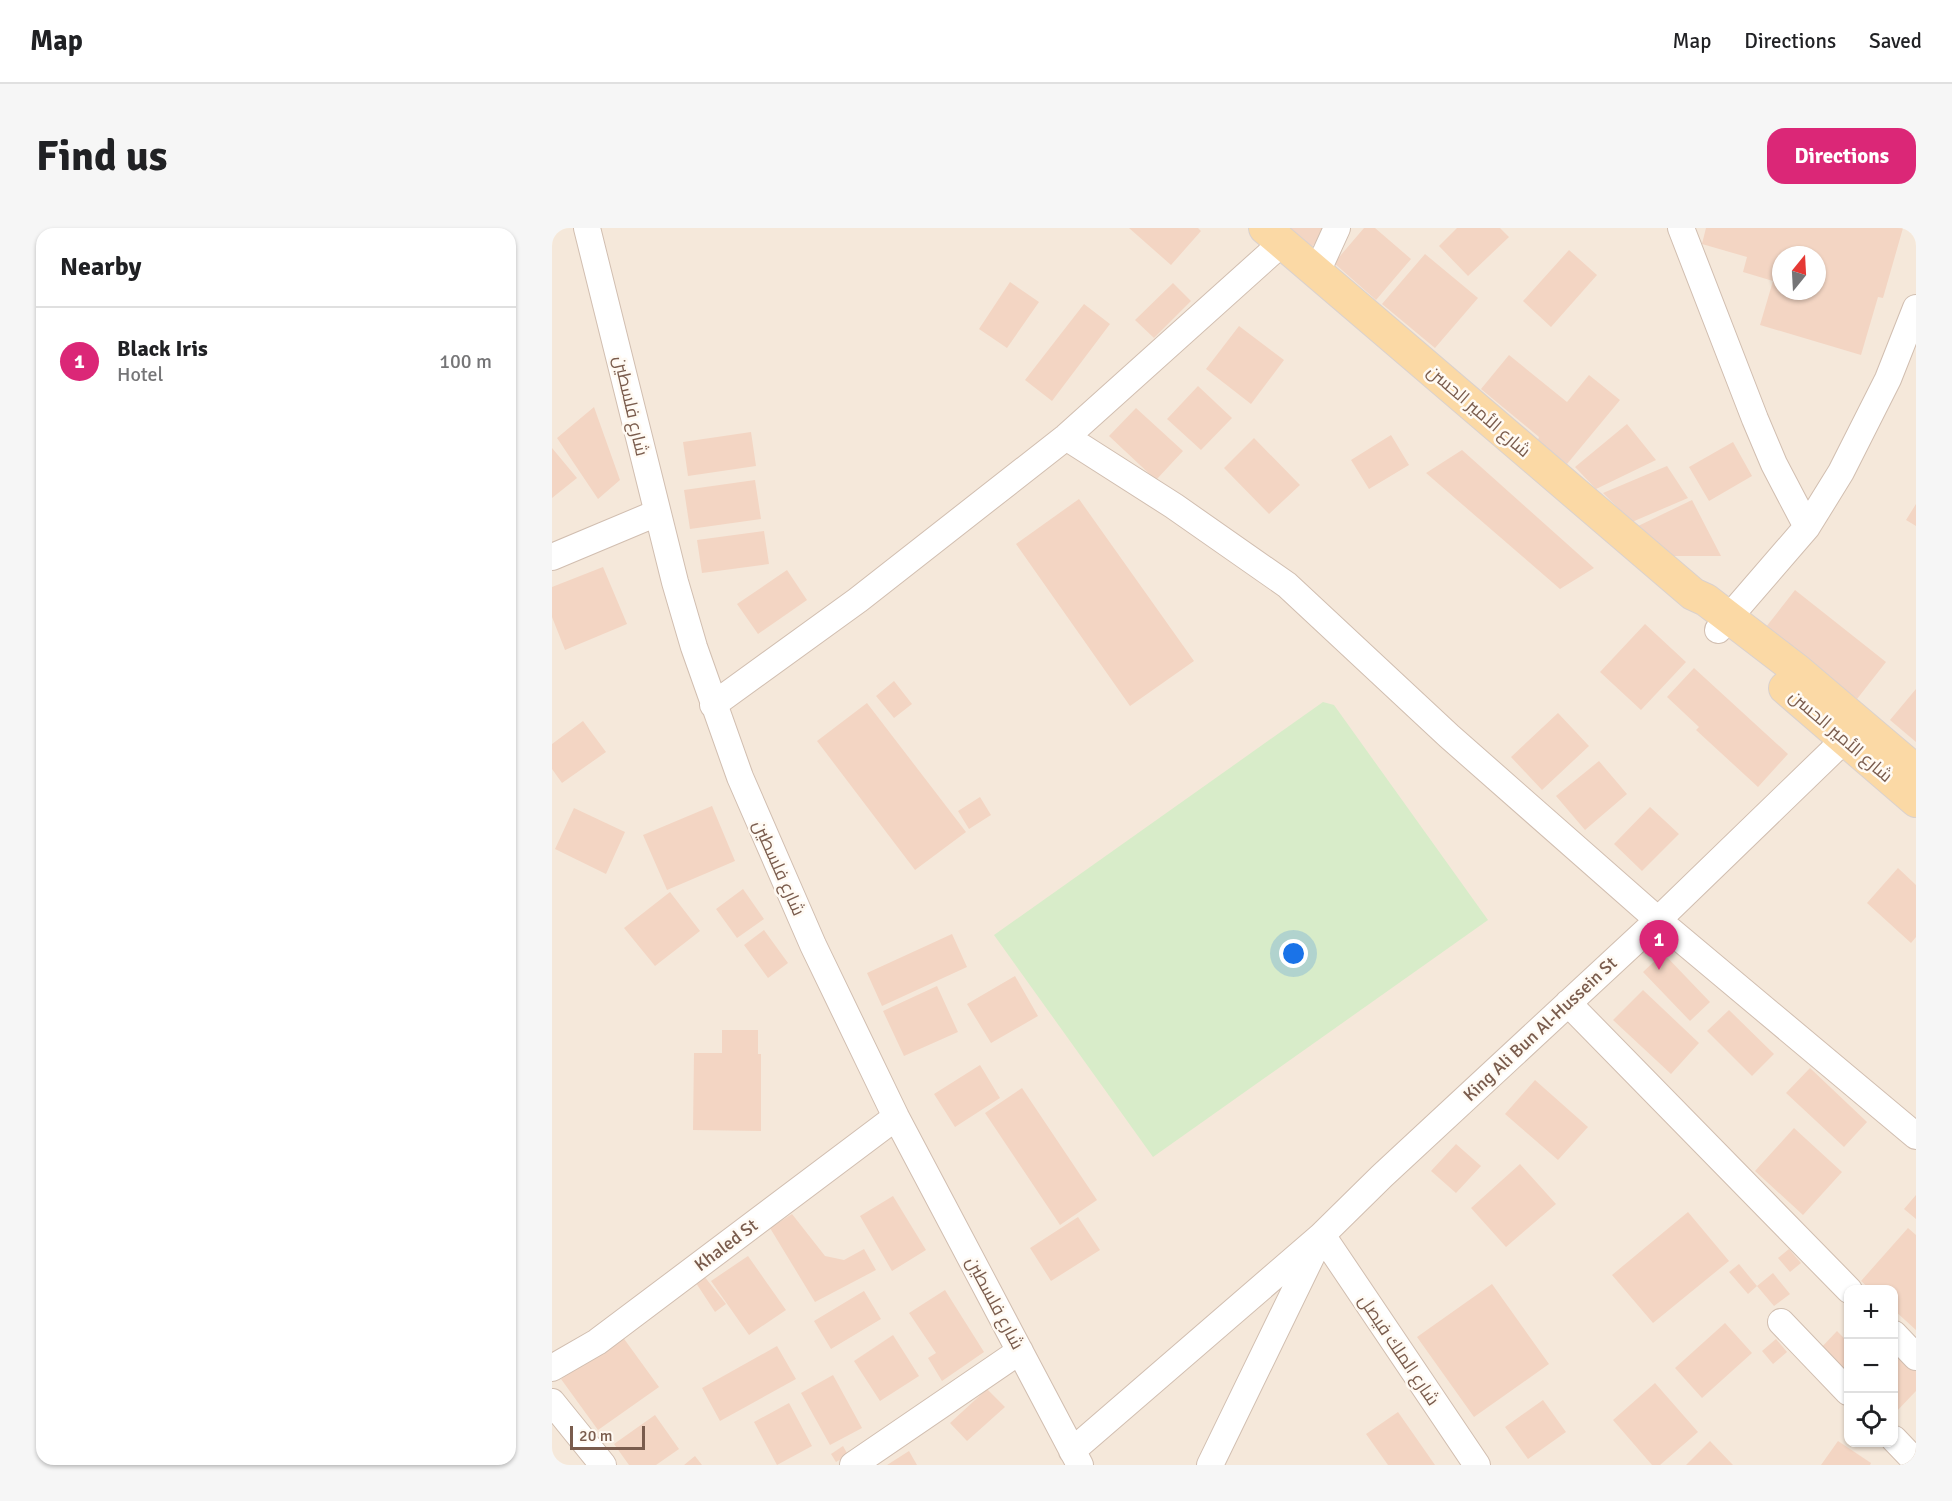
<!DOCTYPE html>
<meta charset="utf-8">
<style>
:root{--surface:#fff;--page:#f6f6f6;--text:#202124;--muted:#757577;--line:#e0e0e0;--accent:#db2777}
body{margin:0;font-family:Signika,Cairo,sans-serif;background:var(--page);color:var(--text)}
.controls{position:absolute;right:18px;bottom:18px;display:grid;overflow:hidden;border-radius:12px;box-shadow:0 2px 4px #0004}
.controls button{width:54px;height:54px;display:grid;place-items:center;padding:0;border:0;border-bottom:2px solid var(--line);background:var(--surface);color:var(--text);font:30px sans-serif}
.compass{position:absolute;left:1220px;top:18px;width:54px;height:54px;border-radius:50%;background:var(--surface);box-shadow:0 2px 4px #0004;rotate:18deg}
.scale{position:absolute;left:18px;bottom:15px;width:75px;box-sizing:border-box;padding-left:6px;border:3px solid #7a5c4d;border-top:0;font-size:16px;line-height:21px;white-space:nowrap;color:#7a5c4d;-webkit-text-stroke:4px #fffaf3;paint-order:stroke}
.you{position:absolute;left:742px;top:726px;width:21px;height:21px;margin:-15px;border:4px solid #fff;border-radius:50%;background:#1a73e8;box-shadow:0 0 0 9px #1a73e833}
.badge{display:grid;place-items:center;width:39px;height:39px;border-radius:50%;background:var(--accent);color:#fff;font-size:20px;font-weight:700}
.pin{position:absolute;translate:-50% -50px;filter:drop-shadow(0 2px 3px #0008)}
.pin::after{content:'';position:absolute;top:32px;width:21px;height:18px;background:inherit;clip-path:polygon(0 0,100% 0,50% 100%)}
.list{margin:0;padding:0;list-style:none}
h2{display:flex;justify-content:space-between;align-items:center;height:78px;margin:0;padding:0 24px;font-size:26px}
h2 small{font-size:20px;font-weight:400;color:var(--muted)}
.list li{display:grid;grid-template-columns:39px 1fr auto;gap:18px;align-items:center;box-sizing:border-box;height:108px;padding:0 24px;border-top:2px solid var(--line)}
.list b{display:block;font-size:22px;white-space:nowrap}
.list p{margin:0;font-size:20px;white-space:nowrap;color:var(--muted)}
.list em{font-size:20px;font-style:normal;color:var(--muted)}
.icon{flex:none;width:33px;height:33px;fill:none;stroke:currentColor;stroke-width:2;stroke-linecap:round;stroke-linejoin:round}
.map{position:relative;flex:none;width:1364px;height:1237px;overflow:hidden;border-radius:18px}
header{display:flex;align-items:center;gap:36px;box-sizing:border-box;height:84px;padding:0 30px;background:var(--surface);border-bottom:2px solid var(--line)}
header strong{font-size:28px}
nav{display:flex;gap:33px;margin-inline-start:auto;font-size:21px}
.intro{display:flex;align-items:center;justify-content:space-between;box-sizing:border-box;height:144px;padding:0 36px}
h1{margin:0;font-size:42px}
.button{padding:15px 27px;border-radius:18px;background:var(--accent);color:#fff;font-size:21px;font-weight:700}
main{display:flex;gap:36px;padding:0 36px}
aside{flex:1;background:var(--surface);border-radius:18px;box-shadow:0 2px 4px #0004}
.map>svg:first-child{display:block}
</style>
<header>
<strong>Map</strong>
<nav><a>Map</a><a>Directions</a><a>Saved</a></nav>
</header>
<div class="intro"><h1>Find us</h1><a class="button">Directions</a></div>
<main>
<aside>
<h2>Nearby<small></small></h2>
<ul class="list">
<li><span class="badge">1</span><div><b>Black Iris</b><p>Hotel</p></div><em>100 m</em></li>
</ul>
</aside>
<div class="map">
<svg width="1364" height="1237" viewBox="0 0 1364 1237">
<rect width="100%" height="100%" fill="#fdf6ec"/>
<!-- residential -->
<path fill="#f5e8da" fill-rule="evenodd" d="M0 0H1364V1237H0ZM1229 27H1265V63H1229ZM1296 1062H1342V1214H1296Z"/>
<!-- green -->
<path fill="#d8ecc9" d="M771 474 782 477 936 692 601 929 442 707Z"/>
<!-- building -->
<path fill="#f3d5c3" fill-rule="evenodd" d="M577 0H646L649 3 619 37Z
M735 0H776L759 20Z
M812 0H823L859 31 824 72 782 35Z
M905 0H948L957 9 916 48 887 18Z
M1154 0H1351L1331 70 1326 69 1309 127 1208 97 1221 53 1191 44 1195 29 1150 16ZM1229 27H1265V63H1229Z
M1017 22 1045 47 999 99 971 73Z
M873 26 926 70 883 120 830 76Z
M458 54 487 74 455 120 427 101Z
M621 55 639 73 602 110 583 92Z
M532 76 558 96 500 173 473 152Z
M687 98 732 132 699 176 654 141Z
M957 127 1015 174 1037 147 1068 172 1015 236 986 212 987 209 929 161Z
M646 158 680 190 649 222 615 191Z
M42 179 68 252 46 271 5 210Z
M584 180 631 223 604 252 557 208Z
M1075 196 1104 232 1044 261 1023 239Z
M199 204 204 238 136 248 131 214Z
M839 207 857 237 817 261 799 232Z
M702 210 748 257 717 286 672 240Z
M1181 214 1200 248 1157 273 1137 239Z
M0 220 25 250 0 270Z
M910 222 1042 340 1008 361 874 245Z
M1115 238 1136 270 1080 294 1051 265Z
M203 252 209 291 138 301 132 262Z
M527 271 642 433 578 478 464 316Z
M1140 272 1169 328H1115L1082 300Z
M1364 276V298L1354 292Z
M212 303 217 336 150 345 145 312Z
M51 339 75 396 13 422 0 389V359Z
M235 342 255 372 206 406 185 376Z
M1243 362 1334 434 1305 471 1214 399Z
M1093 396 1134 434 1089 482 1048 444Z
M1142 440 1236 526 1206 559 1144 502 1147 499 1115 469Z
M342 453 360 476 342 490 324 468Z
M1364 461V514L1338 492Z
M315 475 414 604 363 642 265 513Z
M1006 485 1037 518 990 562 959 529Z
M31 493 54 524 10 555 0 541V516Z
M1047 533 1075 566 1033 602 1004 568Z
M428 569 439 587 417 601 406 583Z
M160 578 183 633 115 662 91 607Z
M1098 579 1127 606 1090 643 1062 616Z
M22 580 73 604 54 646 3 621Z
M1346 640 1364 657V709L1359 715 1315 675Z
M191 661 212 691 185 710 164 681Z
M118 664 148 703 103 738 72 700Z
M212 702 236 735 216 750 192 717Z
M400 706 415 739 330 778 315 745Z
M1111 725 1158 774 1138 793 1091 744Z
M463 748 486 788 439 815 415 776Z
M385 758 406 804 352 828 331 783Z
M1091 762 1147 815 1119 846 1061 792Z
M1177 782 1222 826 1200 848 1155 803Z
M170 802H206V826H209V903L141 902 142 825H170Z
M428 837 448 870 403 899 382 866Z
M1258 840 1315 894 1292 919 1234 865Z
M983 852 1036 899 1006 932 953 886Z
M470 860 545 972 508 997 433 885Z
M1242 900 1290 944 1251 987 1203 943Z
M904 916 929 938 904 965 879 943Z
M968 936 1004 976 954 1019 919 980Z
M1364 967V991L1352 981Z
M341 968 374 1022 340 1043 308 988Z
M1136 984 1177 1033 1101 1095 1060 1047Z
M240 986 273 1028 292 1032 312 1021 324 1042 263 1074 218 1000Z
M526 989 548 1022 499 1053 478 1020Z
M1356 1000 1364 1007V1102L1342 1082V1062H1319L1309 1053Z
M1237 1021 1249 1035 1238 1044 1226 1030Z
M196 1028 234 1082 197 1107 159 1053Z
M1187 1036 1205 1058 1196 1066 1177 1044Z
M1221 1045 1238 1066 1222 1078 1205 1058Z
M152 1048 174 1076 163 1084 144 1055Z
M940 1056 997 1136 922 1189 865 1109Z
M393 1062 432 1124 390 1153 376 1130 384 1125 357 1085Z
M312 1063 329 1091 279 1121 262 1093Z
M1173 1095 1200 1125 1150 1170 1123 1140Z
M1285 1103 1296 1114V1137L1290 1144 1267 1122Z
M341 1107 367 1148 328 1173 302 1133Z
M70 1108 107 1159 46 1202 9 1151Z
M1224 1111 1235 1124 1221 1136 1210 1123Z
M225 1118 244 1151 168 1193 150 1160Z
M1346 1123 1364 1140V1163L1342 1186V1127Z
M281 1147 310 1200 278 1217 249 1165Z
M1103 1155 1146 1204 1108 1237H1100L1061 1192Z
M435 1161 453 1179 415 1213 398 1195Z
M991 1172 1014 1204 976 1231 953 1199Z
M237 1175 260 1218 225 1237 202 1194Z
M846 1184 883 1237H836L814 1206Z
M103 1187 127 1221 104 1237H77L62 1216Z
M1158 1213 1181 1237H1134Z
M1286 1213 1319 1235 1318 1237H1269Z
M291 1218 296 1227 284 1234 279 1226Z
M357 1223 365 1237H335Z
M143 1228 150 1237H132Z"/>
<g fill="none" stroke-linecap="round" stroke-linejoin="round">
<!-- minor casing -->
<g stroke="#d1beb0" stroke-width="28">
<path id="minor" d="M35 0 123 354 142 419 188 549 261 717 344 889 528 1237
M1129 0 1203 191 1222 236 1255 299
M765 44 785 0
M514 209 622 278 735 357 897 508 1106 692 1364 908
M0 329 105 285
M1166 402 1255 299 1289 244 1336 151 1364 80
M161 477 306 372 514 209 730 15
M1016 775 1297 1062
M770 1007 925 1237
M1229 1094 1296 1164
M1342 1106 1364 1129
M0 1140 45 1114 344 889
M0 1174 51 1237
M1342 1211 1364 1234
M520 1223 770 1007 830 948 1106 692 1292 512 1309 504
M301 1237 468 1123
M658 1237 766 1015"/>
</g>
<!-- major casing -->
<g stroke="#dad1cd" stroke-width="34">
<path id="major" d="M713 0 1141 366 1154 372 1245 442 1364 543
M1233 460 1364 573"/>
</g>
<!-- minor -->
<use href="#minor" stroke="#fff" stroke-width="26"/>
<!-- major -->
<use href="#major" stroke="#fbd9a5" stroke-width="32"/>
</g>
<g text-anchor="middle" stroke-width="5" stroke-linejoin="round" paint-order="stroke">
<!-- street labels -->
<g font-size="18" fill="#7a5c4d" stroke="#fffaf3">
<text transform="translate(79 178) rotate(77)" y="6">شارع فلسطين</text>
<text transform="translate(927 183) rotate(41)" y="6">شارع الأمير الحسن</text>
<text transform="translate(1289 508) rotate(41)" y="6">شارع الأمير الحسن</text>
<text transform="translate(227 640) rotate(66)" y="6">شارع فلسطين</text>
<text transform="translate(988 801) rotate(-43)" y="6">King Ali Bun Al-Hussein St</text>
<text transform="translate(174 1017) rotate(-37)" y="6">Khaled St</text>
<text transform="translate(443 1075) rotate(62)" y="6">شارع فلسطين</text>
<text transform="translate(847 1122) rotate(56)" y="6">شارع الملك فيصل</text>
</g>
</g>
</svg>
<div class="controls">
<button>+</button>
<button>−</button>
<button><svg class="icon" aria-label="locate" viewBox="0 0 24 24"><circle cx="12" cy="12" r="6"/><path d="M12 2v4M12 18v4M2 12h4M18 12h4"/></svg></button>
</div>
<svg class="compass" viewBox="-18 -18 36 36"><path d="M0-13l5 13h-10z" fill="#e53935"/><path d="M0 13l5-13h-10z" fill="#757577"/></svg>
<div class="scale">20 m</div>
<div class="you"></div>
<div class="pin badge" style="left:1107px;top:742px">1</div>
</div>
</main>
